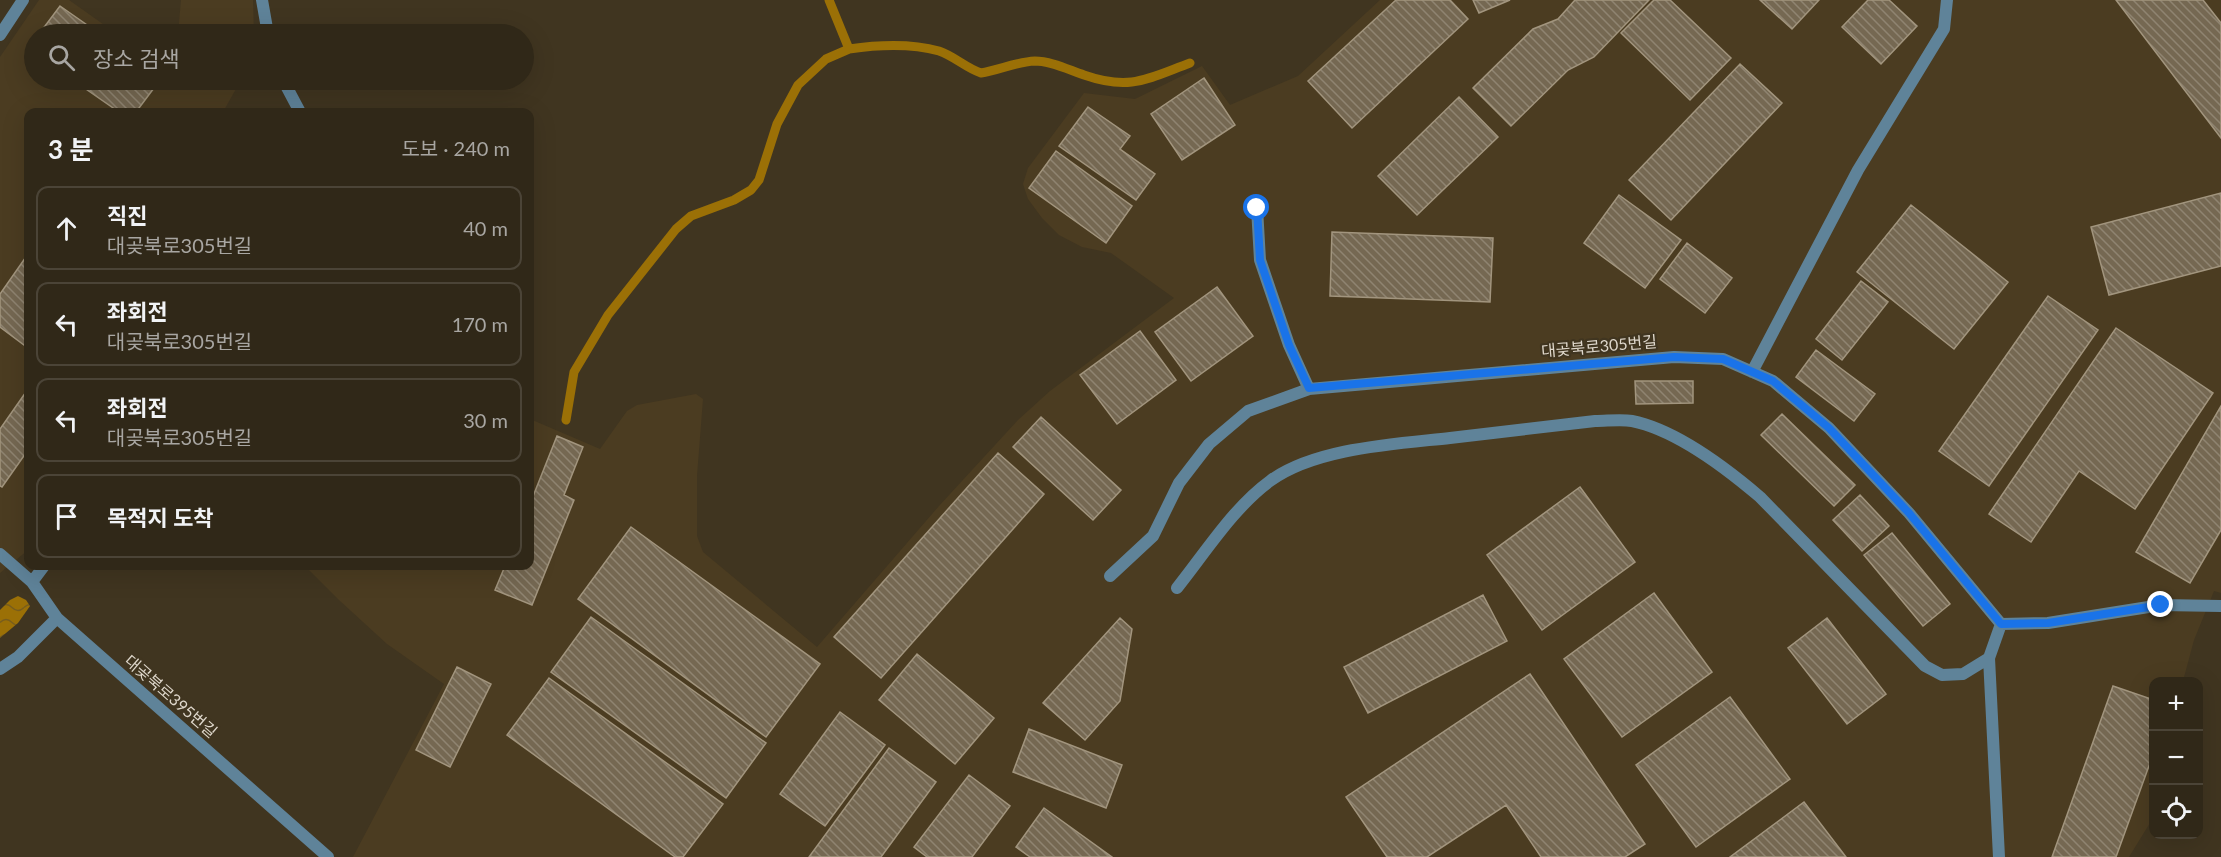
<!DOCTYPE html>
<html lang="ko">
<meta charset="utf-8">
<style>
:root{--surface:#302818;--page:#383021;--text:#f1f3f6;--muted:#a8a6a2;--line:#4b4437}
body{margin:0;font-family:Lato,"Noto Sans KR",sans-serif;background:var(--page);color:var(--text)}
.controls{position:absolute;right:18px;bottom:18px;display:grid;overflow:hidden;border-radius:12px;box-shadow:0 6px 24px #0002}
.controls button{width:54px;height:54px;display:grid;place-items:center;padding:0;border:0;border-bottom:2px solid var(--line);background:var(--surface);color:var(--text);font:30px sans-serif}
.stop{position:absolute;width:18px;height:18px;margin:-14px;border:4px solid #1a73e8;border-radius:50%;background:#fff}
.stop.end{background:#1a73e8;border-color:#fff;box-shadow:0 2px 6px #0008}
.list{margin:0;padding:0;list-style:none}
h2{display:flex;justify-content:space-between;align-items:center;height:78px;margin:0;padding:0 24px;font-size:26px}
h2 small{font-size:20px;font-weight:400;color:var(--muted)}
.list li{display:grid;grid-template-columns:39px 1fr auto;gap:18px;align-items:center;box-sizing:border-box;height:84px;margin:0 12px 12px;padding:0 12px;border:2px solid var(--line);border-radius:12px}
.list b{display:block;font-size:22px;white-space:nowrap}
.list p{margin:0;font-size:20px;white-space:nowrap;color:var(--muted)}
.list em{font-size:20px;font-style:normal;color:var(--muted)}
.icon{flex:none;width:33px;height:33px;fill:none;stroke:currentColor;stroke-width:2;stroke-linecap:round;stroke-linejoin:round}
.map{position:relative;flex:none;width:2221px;height:857px;overflow:hidden}
.search{position:absolute;background:var(--surface);box-shadow:0 6px 24px #0002;left:24px;top:24px;width:510px;height:66px;display:flex;align-items:center;gap:15px;box-sizing:border-box;padding:0 21px;border-radius:33px;color:var(--muted);font-size:22px}
.panel{position:absolute;background:var(--surface);box-shadow:0 6px 24px #0002;left:24px;top:108px;width:510px;height:462px;border-radius:12px}
.map>svg:first-child{display:block}
</style>
<div class="map">
<svg width="2221" height="857" viewBox="0 0 2221 857">
<defs>
<pattern id="water-waves" width="16" height="10" patternUnits="userSpaceOnUse" patternTransform="scale(1.5)"><rect width="16" height="10" fill="#9b7006"/><path d="M0 5q4-4 8 0t8 0" fill="none" stroke="#785d1c"/></pattern>
<pattern id="building-back-hatch" width="6" height="6" patternUnits="userSpaceOnUse" patternTransform="scale(1.5)"><rect width="6" height="6" fill="#756852"/><path d="M-1 5l2 2M0 0l6 6M5-1l2 2" fill="none" stroke="#8f8471"/></pattern>
</defs>
<rect width="100%" height="100%" fill="#403520"/>
<!-- built -->
<path fill="#4b3c21" d="M39 0H69L117 34H34V80H241L223 112H28V550L0 573V57Z
M181 0H253L254 34H178Z
M1380 0H2221V593L2214 591 2194 640 2183 681 2154 682 2153 818 2129 857H353L444 684 387 644 339 600 305 566H530V419L600 449 627 411 637 405 696 394 703 399 697 476V536L703 552 817 647 939 506 1018 420 1050 391 1174 298 1111 253 1082 247 1059 235 1042 218 1028 199 1023 184 1028 168 1084 93 1135 99 1202 66 1230 105 1298 76Z"/>
<!-- water -->
<path fill="url(#water-waves)" d="M18 596 26 600 30 606 18 623 0 638V610L10 600Z"/>
<g fill="none" stroke-linecap="round" stroke-linejoin="round">
<!-- stream -->
<path stroke="#9b7006" stroke-width="9" d="M849 49C877 45 910 43 939 51 954 56 966 68 981 73 999 70 1016 62 1035 61 1051 61 1069 70 1084 75 1130 91 1147 79 1190 63
M566 420 574 372 608 315 676 229 691 216 734 200 751 190 759 180 777 124 798 85 826 59 849 49 829 0"/>
</g>
<!-- building -->
<path fill="url(#building-back-hatch)" stroke="#a2957e" stroke-width="1.5" d="M1396 0H1450L1468 19 1352 128 1308 81Z
M1473 0H1510L1479 13Z
M1575 0H1649L1594 57 1568 70 1511 126 1473 88 1533 29 1558 19Z
M1654 0H1670L1731 58 1690 100 1621 33Z
M1760 0H1819L1792 29Z
M1868 0H1889L1917 26 1881 64 1842 27Z
M2116 0H2203L2221 23V138Z
M60 6 100 34H39Z
M1740 64 1782 103 1671 220 1629 180Z
M1204 78 1235 125 1182 160 1151 114Z
M73 80H160L136 112H119Z
M1459 97 1498 137 1417 215 1378 176Z
M1088 107 1130 136 1120 149 1155 174 1136 200 1059 146Z
M1056 151 1132 206 1106 243 1029 188Z
M2221 193V266L2109 295 2091 227Z
M1619 195 1681 240 1645 288 1584 243Z
M1911 205 2008 282 1954 349 1857 272Z
M1332 232 1493 238 1490 302 1330 296Z
M1687 243 1732 278 1705 313 1660 279Z
M28 254V348L0 327V294Z
M1861 281 1888 302 1842 360 1816 339Z
M1217 287 1253 336 1191 381 1155 332Z
M2048 296 2098 330 1989 486 1939 451Z
M2116 328 2213 393 2135 509 2079 471 2031 542 1989 514Z
M1140 331 1176 380 1117 424 1080 375Z
M1816 350 1875 394 1854 421 1796 377Z
M1635 381H1693V403L1636 404Z
M26 392 28 394V450L2 487 0 486V429Z
M2221 406V530L2190 583 2136 552Z
M1782 414 1855 485 1834 506 1761 435Z
M1041 417 1121 490 1093 520 1013 447Z
M557 436 583 447 564 495 574 500 532 605 495 590 505 566H530V504Z
M998 453 1044 494 881 678 834 637Z
M1580 487 1635 562 1542 630 1487 555Z
M1860 495 1889 526 1862 551 1833 520Z
M631 527 820 664 766 737 578 599Z
M1892 533 1950 604 1923 626 1864 555Z
M1654 593 1712 672 1622 737 1564 659Z
M1483 595 1507 641 1368 713 1344 667Z
M591 617 766 743 726 798 551 672Z
M1120 618 1132 629 1120 701 1085 740 1043 703Z
M1827 618 1886 694 1847 724 1788 648Z
M917 654 994 718 955 764 879 700Z
M457 667 491 684 450 767 416 750Z
M1530 674 1645 844 1625 857H1541L1506 805 1427 857H1387L1346 797Z
M549 678 723 804 683 857H675L507 735Z
M2113 686 2154 700V752L2116 857H2052Z
M1730 697 1790 779 1696 847 1636 765Z
M840 712 885 745 825 826 780 794Z
M1029 729 1122 765 1106 808 1013 772Z
M889 748 936 782 881 857H809Z
M969 775 1010 806 972 857H927L914 847Z
M1804 802 1846 857H1730Z
M1044 808 1112 857H1030L1016 847Z"/>
<g fill="none" stroke-linecap="round" stroke-linejoin="round">
<!-- service -->
<path stroke="#5f8399" stroke-width="12" d="M262 0 268 34
M0 35 23 0
M283 80 300 112
M1257 208 1260 260 1289 345 1309 389 1674 357 1723 359 1773 381 1829 428 1909 513 2001 624 2048 623 2161 605 2221 606
M1752 372 1858 170 1944 29 1947 0
M0 554 32 582 57 618 328 857
M1110 576 1153 536 1179 483 1209 444 1248 411 1309 389
M32 582 44 566
M1177 588C1205 553 1234 507 1270 481 1315 448 1395 444 1450 438 1498 432 1547 427 1595 421 1607 421 1621 419 1632 421 1677 430 1726 468 1760 497L1925 666 1942 675 1963 674 1989 658 2001 624
M1989 658 1999 857
M0 669 18 657 57 618"/>
</g>
<g fill="none" stroke-linecap="round" stroke-linejoin="round">
<!-- route -->
<path stroke="#1a73e8" stroke-width="8" d="M1257 208 1260 260 1289 345 1309 388 1674 357 1723 359 1773 381 1829 428 1909 513 2001 624 2048 623 2161 605"/>
</g>
<g text-anchor="middle" stroke-width="4.5" stroke-linejoin="round" paint-order="stroke">
<!-- street labels -->
<g font-size="16" fill="#ded7cb" stroke="#403520">
<text transform="translate(1599 346) rotate(-5)" y="6">대곶북로305번길</text>
<text transform="translate(171 696) rotate(41)" y="6">대곶북로395번길</text>
</g>
</g>
</svg>
<div class="controls">
<button>+</button>
<button>−</button>
<button><svg class="icon" aria-label="locate" viewBox="0 0 24 24"><circle cx="12" cy="12" r="6"/><path d="M12 2v4M12 18v4M2 12h4M18 12h4"/></svg></button>
</div>
<div class="stop" style="left:1257px;top:208px"></div>
<div class="stop end" style="left:2161px;top:605px"></div>
<div class="search"><svg class="icon" aria-label="search" viewBox="0 0 24 24"><circle cx="10" cy="10" r="6"/><path d="M15 15l6 6"/></svg>장소 검색</div>
<section class="panel">
<h2>3 분<small>도보 · 240 m</small></h2>
<ul class="list">
<li><svg class="icon" aria-label="ahead" viewBox="0 0 24 24"><path d="M12 20V5M6 11l6-6 6 6"/></svg><div><b>직진</b><p>대곶북로305번길</p></div><em>40 m</em></li>
<li><svg class="icon" aria-label="left" viewBox="0 0 24 24"><path d="M17 20v-9H6M10 6l-5 5 5 5"/></svg><div><b>좌회전</b><p>대곶북로305번길</p></div><em>170 m</em></li>
<li><svg class="icon" aria-label="left" viewBox="0 0 24 24"><path d="M17 20v-9H6M10 6l-5 5 5 5"/></svg><div><b>좌회전</b><p>대곶북로305번길</p></div><em>30 m</em></li>
<li><svg class="icon" aria-label="arrive" viewBox="0 0 24 24"><path d="M6 21V4h12l-3 4 3 4H6"/></svg><div><b>목적지 도착</b></div></li>
</ul>
</section>
</div>
